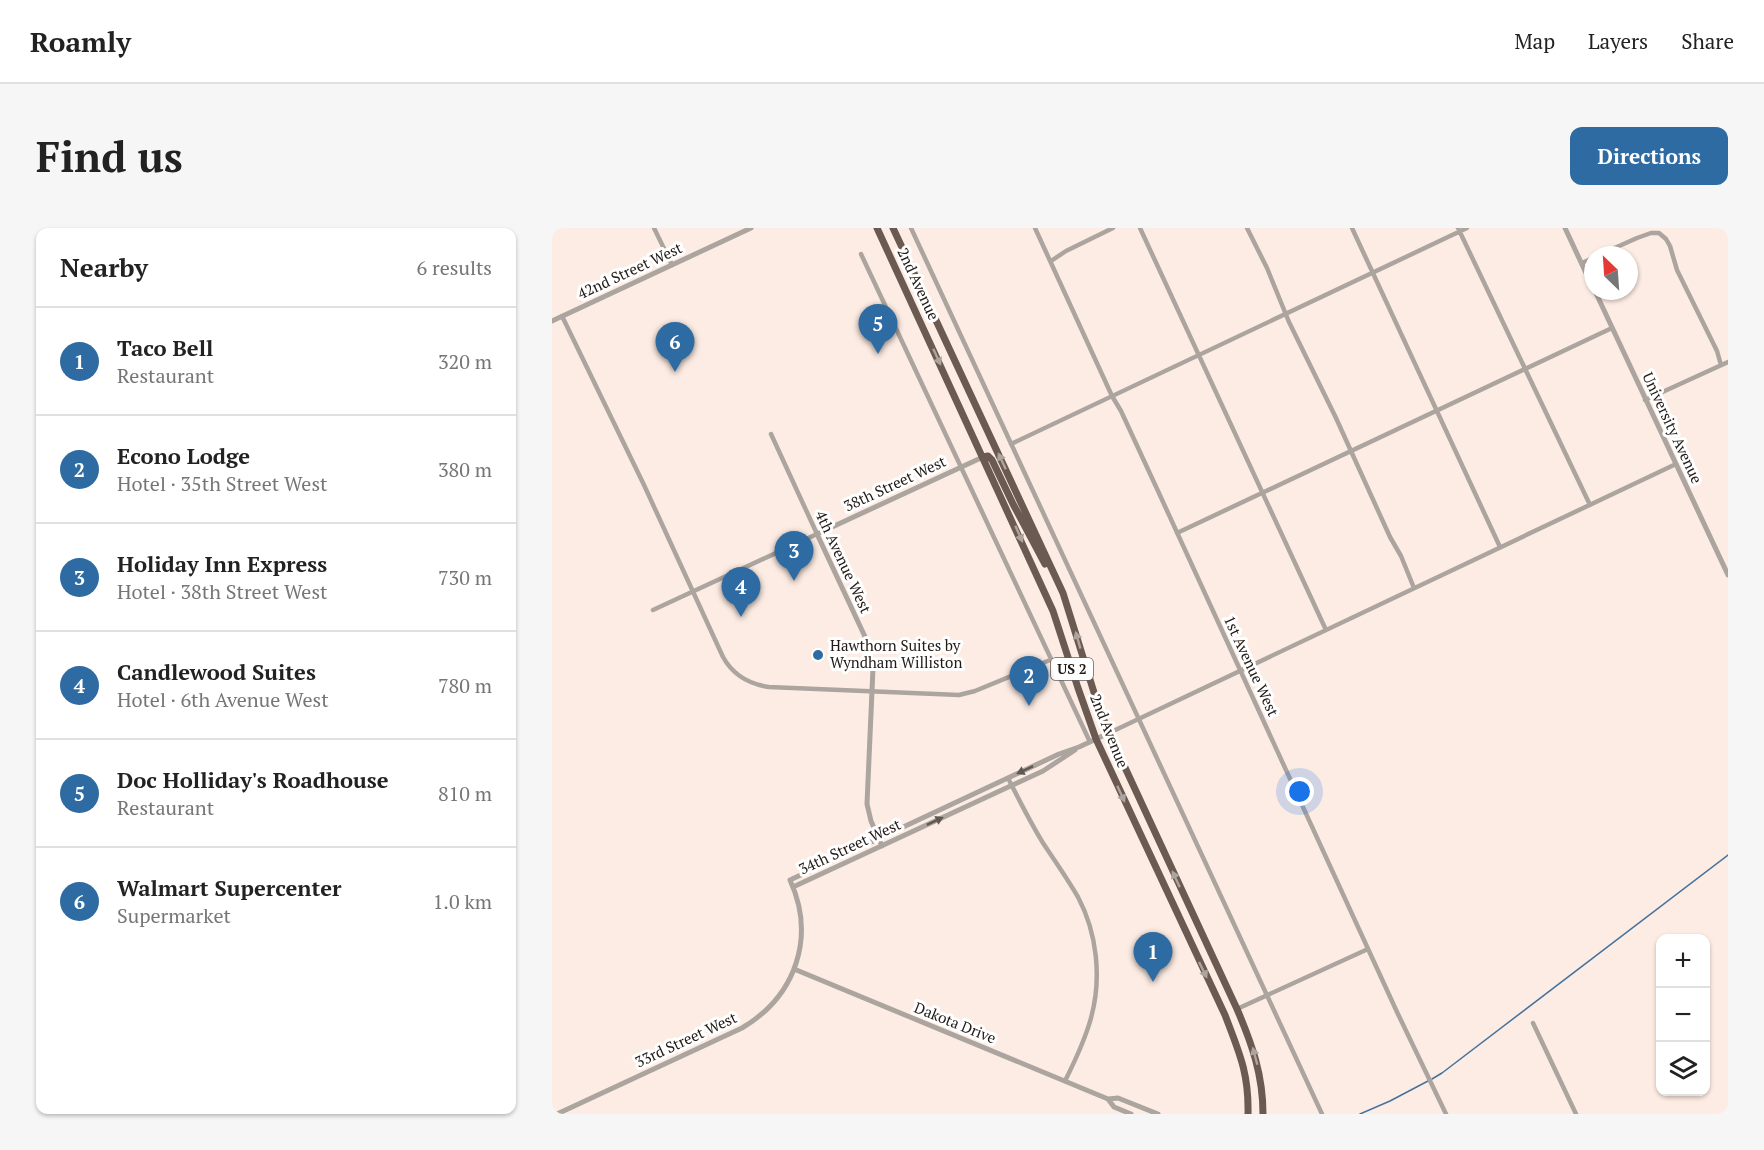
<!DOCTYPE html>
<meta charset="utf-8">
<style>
:root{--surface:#fff;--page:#f6f6f6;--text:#222;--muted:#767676;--line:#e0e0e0;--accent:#2f6ba3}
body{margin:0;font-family:"PT Serif",serif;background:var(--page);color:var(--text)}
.controls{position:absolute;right:18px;bottom:18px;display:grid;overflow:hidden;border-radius:12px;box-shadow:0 2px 4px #0004}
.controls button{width:54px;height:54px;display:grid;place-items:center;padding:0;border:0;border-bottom:2px solid var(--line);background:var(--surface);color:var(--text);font:30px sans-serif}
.compass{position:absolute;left:1032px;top:18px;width:54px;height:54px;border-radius:50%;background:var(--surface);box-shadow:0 2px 4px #0004;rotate:335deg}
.you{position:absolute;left:748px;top:564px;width:21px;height:21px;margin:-15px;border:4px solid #fff;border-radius:50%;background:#1a73e8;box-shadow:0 0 0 9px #1a73e833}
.badge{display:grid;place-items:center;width:39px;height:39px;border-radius:50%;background:var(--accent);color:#fff;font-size:20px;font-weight:700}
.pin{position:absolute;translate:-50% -50px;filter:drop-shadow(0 2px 3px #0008)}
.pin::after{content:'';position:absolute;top:32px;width:21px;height:18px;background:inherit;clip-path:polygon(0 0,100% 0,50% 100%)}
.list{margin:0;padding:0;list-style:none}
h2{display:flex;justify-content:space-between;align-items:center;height:78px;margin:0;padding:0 24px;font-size:26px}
h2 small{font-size:20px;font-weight:400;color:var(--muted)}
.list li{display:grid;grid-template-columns:39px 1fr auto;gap:18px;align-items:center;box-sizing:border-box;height:108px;padding:0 24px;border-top:2px solid var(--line)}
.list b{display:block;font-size:22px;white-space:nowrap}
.list p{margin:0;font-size:20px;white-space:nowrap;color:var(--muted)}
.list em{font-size:20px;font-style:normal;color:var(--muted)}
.icon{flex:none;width:33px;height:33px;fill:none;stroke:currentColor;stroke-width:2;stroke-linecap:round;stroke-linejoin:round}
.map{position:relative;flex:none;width:1176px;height:886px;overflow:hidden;border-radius:12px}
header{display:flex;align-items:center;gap:36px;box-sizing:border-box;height:84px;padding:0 30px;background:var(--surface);border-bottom:2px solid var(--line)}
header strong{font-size:28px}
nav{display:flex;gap:33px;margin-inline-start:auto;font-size:21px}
.intro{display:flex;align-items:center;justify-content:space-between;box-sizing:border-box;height:144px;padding:0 36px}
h1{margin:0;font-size:42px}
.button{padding:15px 27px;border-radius:12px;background:var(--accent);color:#fff;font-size:21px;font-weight:700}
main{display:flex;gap:36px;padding:0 36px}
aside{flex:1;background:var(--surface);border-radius:12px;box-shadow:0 2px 4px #0004}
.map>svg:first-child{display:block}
</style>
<header>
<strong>Roamly</strong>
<nav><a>Map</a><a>Layers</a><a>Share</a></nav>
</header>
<div class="intro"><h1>Find us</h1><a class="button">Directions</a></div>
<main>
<aside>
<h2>Nearby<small>6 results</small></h2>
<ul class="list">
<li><span class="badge">1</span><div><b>Taco Bell</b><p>Restaurant</p></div><em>320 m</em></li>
<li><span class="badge">2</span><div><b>Econo Lodge</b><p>Hotel · 35th Street West</p></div><em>380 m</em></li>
<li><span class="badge">3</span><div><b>Holiday Inn Express</b><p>Hotel · 38th Street West</p></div><em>730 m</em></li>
<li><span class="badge">4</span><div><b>Candlewood Suites</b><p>Hotel · 6th Avenue West</p></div><em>780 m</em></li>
<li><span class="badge">5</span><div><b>Doc Holliday's Roadhouse</b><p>Restaurant</p></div><em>810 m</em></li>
<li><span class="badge">6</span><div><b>Walmart Supercenter</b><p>Supermarket</p></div><em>1.0 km</em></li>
</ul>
</aside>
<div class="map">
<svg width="1176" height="886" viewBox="0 0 1176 886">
<rect width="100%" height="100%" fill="#fdece3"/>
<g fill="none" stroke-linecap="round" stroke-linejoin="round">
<!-- stream -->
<path stroke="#44729e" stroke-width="1.5" d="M880 851 890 845 1176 627
M808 886 838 873 876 853"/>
<!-- minor -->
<path stroke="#aca49f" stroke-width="4.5" d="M102 0 120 37
M359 0 770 886
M483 0 560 168 569 183 606 263 845 784 894 886
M588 0 774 402
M695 0 715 40 737 94 784 190 838 309 849 328 862 360
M800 0 948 319
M906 0 1038 277
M309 26 538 514
M1047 27 1085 10 1099 5H1107L1114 11 1118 18 1125 42 1165 123 1169 137
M499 33 514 23 561 0
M1030 35 1041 30
M10 88 92 257 171 429C181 447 196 456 217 459L407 467 423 463 498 432
M1093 172 1176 134
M459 216 915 0
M625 305 1060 100
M101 382 265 306 219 206
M557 505 1124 236
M456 550C467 572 478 594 491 615 503 633 515 650 526 669 545 705 550 750 539 790 533 812 523 833 513 853
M685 781 816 721
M981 795 1024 886"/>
<!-- tertiary -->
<path stroke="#aca49f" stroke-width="5" d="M1013 0 1041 60
M1043 63 1176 347
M0 93 199 0
M330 618 319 593 315 576 321 440 319 428 315 413 265 306 431 229
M241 659 491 543 523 522
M242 741 556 871 562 879 579 886
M556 871 566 870 606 886
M5 886 190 800C244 768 264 709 238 652L507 526 527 519 557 505"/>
<!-- trunk -->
<path stroke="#6a5a51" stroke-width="7" d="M325 0 501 383 526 460 544 511 673 787C687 824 697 845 696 886
M341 0 511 365 545 474 557 505 685 781C700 816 711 847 711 886
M431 229 436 228 440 232 461 276 493 336"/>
</g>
<!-- one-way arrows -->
<defs><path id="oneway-solid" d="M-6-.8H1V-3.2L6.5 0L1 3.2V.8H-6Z" transform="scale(1.5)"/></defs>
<g fill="#ada49f">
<use href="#oneway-solid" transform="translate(385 129) rotate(65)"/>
<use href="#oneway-solid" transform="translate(450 233) rotate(-115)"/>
<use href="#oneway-solid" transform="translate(467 306) rotate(66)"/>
<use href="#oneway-solid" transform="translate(526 412) rotate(-106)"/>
<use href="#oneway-solid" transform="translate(569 566) rotate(65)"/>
<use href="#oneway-solid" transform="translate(624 651) rotate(-115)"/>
<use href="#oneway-solid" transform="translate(651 742) rotate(64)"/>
<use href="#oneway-solid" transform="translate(703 828) rotate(-105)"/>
</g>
<g fill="#605854">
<use href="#oneway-solid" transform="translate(473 542) rotate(155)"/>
<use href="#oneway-solid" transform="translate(383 593) rotate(-25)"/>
</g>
<!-- markers -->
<circle fill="#2f6ba3" stroke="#fff" stroke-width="2" cx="266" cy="427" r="6"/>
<g text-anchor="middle" stroke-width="6" stroke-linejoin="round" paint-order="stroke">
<!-- shield labels -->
<rect fill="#fff" stroke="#645f5c" stroke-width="1.5" x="499" y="430" width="42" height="22" rx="4.5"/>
<g font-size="14" font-weight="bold" fill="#211a16">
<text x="520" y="446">US 2</text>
</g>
<!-- street labels -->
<g font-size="15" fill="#211a16" stroke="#fff">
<text transform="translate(78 43) rotate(-25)" y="5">42nd Street West</text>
<text transform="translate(366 56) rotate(65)" y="5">2nd Avenue</text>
<text transform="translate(1120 200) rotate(65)" y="5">University Avenue</text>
<text transform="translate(343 256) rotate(-25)" y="5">38th Street West</text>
<text transform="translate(291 334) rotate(65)" y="5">4th Avenue West</text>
<text transform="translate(699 438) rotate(65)" y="5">1st Avenue West</text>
<text transform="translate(557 503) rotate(68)" y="5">2nd Avenue</text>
<text transform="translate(298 619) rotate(-25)" y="5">34th Street West</text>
<text transform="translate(403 795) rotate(22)" y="5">Dakota Drive</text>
<text transform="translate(134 812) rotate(-25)" y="5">33rd Street West</text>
</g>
<!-- poi labels -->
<g font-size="15" fill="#211a16" stroke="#fff" text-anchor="start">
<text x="278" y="423">Hawthorn Suites by<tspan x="278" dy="17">Wyndham Williston</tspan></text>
</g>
</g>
</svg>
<div class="controls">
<button>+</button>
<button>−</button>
<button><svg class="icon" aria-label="layers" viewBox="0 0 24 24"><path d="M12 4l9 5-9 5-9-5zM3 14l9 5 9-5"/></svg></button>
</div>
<svg class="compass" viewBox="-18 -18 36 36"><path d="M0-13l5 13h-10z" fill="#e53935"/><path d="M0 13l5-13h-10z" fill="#767676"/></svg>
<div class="you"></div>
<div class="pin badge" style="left:601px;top:754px">1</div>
<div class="pin badge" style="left:477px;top:478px">2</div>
<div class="pin badge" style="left:242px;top:353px">3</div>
<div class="pin badge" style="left:189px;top:389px">4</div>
<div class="pin badge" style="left:326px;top:126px">5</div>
<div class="pin badge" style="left:123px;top:144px">6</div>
</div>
</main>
